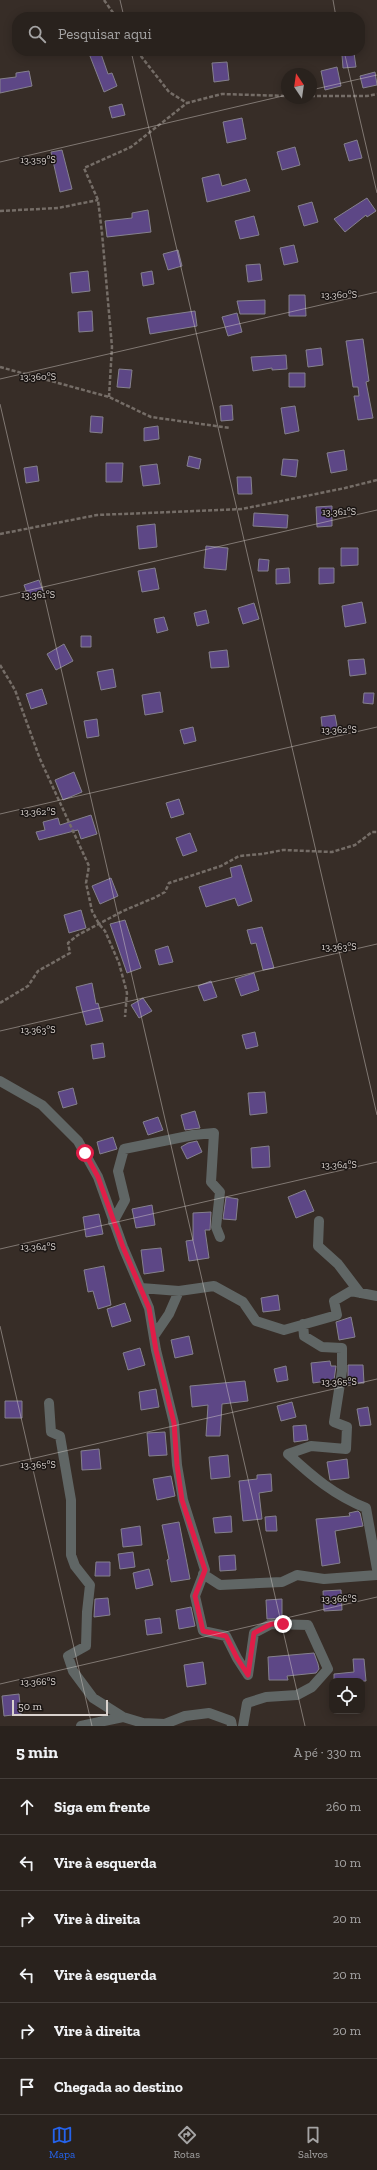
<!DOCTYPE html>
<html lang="pt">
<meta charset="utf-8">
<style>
:root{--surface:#29221d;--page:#352f2a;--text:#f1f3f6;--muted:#a5a4a4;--line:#453f3b;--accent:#2563eb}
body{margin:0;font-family:"Zilla Slab",serif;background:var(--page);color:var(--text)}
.controls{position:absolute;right:12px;bottom:12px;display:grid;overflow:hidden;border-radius:8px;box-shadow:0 2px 10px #0003}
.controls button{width:36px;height:36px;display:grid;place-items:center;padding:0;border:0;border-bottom:1px solid var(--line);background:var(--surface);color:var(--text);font:20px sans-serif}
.compass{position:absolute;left:281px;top:68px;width:36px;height:36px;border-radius:50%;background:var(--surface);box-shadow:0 2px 10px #0003;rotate:347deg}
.scale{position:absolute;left:12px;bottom:10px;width:96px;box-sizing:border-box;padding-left:4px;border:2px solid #d9d2ce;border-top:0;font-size:11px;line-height:14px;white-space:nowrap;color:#d9d2ce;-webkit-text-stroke:3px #1b1614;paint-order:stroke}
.stop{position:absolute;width:12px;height:12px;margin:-9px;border:3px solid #e11d48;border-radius:50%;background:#fff}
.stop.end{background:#e11d48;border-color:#fff;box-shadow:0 1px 4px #0008}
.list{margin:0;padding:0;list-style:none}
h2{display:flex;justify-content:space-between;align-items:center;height:52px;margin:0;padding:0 16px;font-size:17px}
h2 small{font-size:13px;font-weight:400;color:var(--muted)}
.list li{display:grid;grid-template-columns:26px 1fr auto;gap:12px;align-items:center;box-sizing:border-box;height:56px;padding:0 16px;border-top:1px solid var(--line)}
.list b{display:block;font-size:15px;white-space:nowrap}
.list em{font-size:13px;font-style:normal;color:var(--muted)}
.icon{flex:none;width:22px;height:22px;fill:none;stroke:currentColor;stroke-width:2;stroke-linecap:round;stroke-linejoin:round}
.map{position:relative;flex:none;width:377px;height:1726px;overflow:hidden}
.search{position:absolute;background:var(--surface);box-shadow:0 2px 10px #0003;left:12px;right:12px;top:12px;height:44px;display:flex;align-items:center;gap:10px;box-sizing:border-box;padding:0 14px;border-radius:16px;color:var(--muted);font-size:15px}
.sheet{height:388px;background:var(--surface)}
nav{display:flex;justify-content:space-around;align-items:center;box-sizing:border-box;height:56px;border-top:1px solid var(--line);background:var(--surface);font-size:11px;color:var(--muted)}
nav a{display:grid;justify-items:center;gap:2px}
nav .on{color:var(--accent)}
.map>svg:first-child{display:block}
</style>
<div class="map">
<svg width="377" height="1726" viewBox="0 0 377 1726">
<rect width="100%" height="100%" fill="#372d27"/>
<!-- building -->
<path fill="#5d4786" stroke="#85818d" d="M88 51H100L108 74 112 73 117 86 104 92Z
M354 53 356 67 343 68 342 55Z
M227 62 229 80 214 82 212 63Z
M337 67 341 86 325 90 321 71Z
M29 71 32 86 0 93V79L16 77V73Z
M375 72 377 85 363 88 360 76Z
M122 104 125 115 112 118 109 107Z
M242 118 246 139 227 143 223 122Z
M357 140 362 158 349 161 344 144Z
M295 147 300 165 282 170 277 152Z
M62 150 72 189 60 192 51 152Z
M219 174 222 186 246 179 250 191 207 202 202 178Z
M367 198 376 211 367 217 366 215 345 232 334 219Z
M312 202 318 222 304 226 298 206Z
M148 210 151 232 107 237 105 221 132 218V213Z
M254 216 259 235 240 239 235 221Z
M294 245 298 262 284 265 280 248Z
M178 250 182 266 168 270 163 254Z
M260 264 262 280 248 282 246 265Z
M88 271 90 291 72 293 70 273Z
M152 271 154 284 143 286 141 273Z
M289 295H305L306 316H289Z
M265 300V314H240L237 301Z
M92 311 93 331 79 332 78 312Z
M195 311 197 326 150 334 147 318Z
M237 313 242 332 228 336 222 317Z
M363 339 369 381 366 382 373 418 358 420 354 396H359L358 387H353L346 341Z
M321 348 323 365 308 367 306 350Z
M286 355 287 369 272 370V368L253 371 251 357Z
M119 369 132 370 130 388 117 387Z
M289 373H305V387H289Z
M232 405 233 420 221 421 220 406Z
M295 406 299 431 285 434 281 408Z
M91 416 103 417 102 433 90 432Z
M158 426 159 439 144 441V428Z
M344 450 347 470 331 473 327 453Z
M189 456 201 459 199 469 187 466Z
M283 459 298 460 296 477 281 475Z
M106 463H123L122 482H106Z
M157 464 160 484 143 486 140 466Z
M37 466 39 481 26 483 24 468Z
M237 477H251L252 494H238Z
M332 506V526L317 527 316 507Z
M254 513 288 515 287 528 253 526Z
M155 524 157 547 139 549 137 526Z
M206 546 228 548 226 570 204 568Z
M341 548H358V565L341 566Z
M259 559 269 560 268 571H258Z
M155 568 159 589 142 592 138 571Z
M289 568 290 583 276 584V569Z
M319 568H334V583L319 584Z
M39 580 44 594 29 599 24 585Z
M362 602 366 623 345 627 342 606Z
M254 603 259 619 243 624 238 608Z
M206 610 209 623 197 626 194 613Z
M164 617 168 630 157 633 154 619Z
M81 636H91V647H81Z
M64 644 73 661 56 670 47 654Z
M227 650 229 667 211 668 209 652Z
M364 659 366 674 350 676 348 660Z
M113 669 116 687 101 690 97 672Z
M42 689 47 704 31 709 26 694Z
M160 692 163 712 145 715 142 695Z
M364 693H374L373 704 363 703Z
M335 715 338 731 323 734 321 717Z
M97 719 99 736 87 738 84 721Z
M193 727 196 741 184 744 180 730Z
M74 772 82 792 63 800 55 780Z
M179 799 184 814 171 818 166 803Z
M91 815 97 834 81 839 78 830 39 840 36 832 45 830 43 822 58 818 60 825Z
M190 833 197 851 183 856 176 838Z
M241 865 252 901 238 906 235 898 206 907 199 887 232 877 230 868Z
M111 878 118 896 100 904 92 886Z
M81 910 86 928 69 933 64 915Z
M125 920 141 968 127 973 110 924Z
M262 927 274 968 263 970 256 943 251 944 247 930Z
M168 946 173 962 159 965 155 950Z
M254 973 259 990 241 996 235 979Z
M211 981 217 997 204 1001 198 986Z
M92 983 96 1004 98 1003 103 1021 86 1025 76 987Z
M143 998 152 1011 139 1018 131 1005Z
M255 1032 258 1046 246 1049 242 1035Z
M103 1043 105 1057 93 1059 91 1045Z
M73 1088 77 1104 63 1108 58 1092Z
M265 1092 267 1113 250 1115 248 1093Z
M195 1111 200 1128 185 1130 181 1115Z
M158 1117 163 1130 148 1135 143 1122Z
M113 1137 117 1149 100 1154 97 1142Z
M197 1141 202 1152 187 1159 181 1147 188 1143Z
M269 1146 270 1167 252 1168 251 1148Z
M305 1190 314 1211 296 1218 288 1197Z
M226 1197 238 1199 236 1220 223 1219Z
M152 1205 155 1225 136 1228 132 1209Z
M211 1212 210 1230H205L209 1258 189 1261 186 1241 193 1240V1213Z
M99 1214 103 1234 86 1237 83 1217Z
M161 1248 164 1271 144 1274 141 1250Z
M104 1266 111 1305 98 1309 93 1291 88 1292 84 1270Z
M278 1295 280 1310 263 1312 261 1298Z
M125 1303 131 1321 112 1327 107 1309Z
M351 1317 355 1337 339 1340 336 1322Z
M189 1336 193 1354 175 1358 171 1340Z
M140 1348 145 1365 128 1370 123 1353Z
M330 1361 331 1366H336L334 1380 313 1383 311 1363Z
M348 1365H363L364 1383H348Z
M286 1366 288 1380 277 1382 274 1369Z
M245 1381 248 1401 222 1404 220 1436H206L208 1405 192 1407 190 1386Z
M156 1389 159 1407 141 1410 139 1392Z
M5 1401H22V1418H5Z
M292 1402 296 1417 281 1421 277 1406Z
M368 1407 371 1425 360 1426 357 1409Z
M306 1425 308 1440 294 1442 293 1426Z
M165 1432 167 1455 149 1456 147 1433Z
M99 1449 101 1469 82 1470 81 1451Z
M228 1455 230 1477 211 1479 209 1457Z
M347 1459 349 1478 330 1480 327 1462Z
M271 1474 272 1491 259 1493 262 1519 243 1521 239 1481 257 1479V1475Z
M171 1476 175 1496 157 1500 153 1479Z
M358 1511 360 1513 363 1526 335 1531 340 1563 322 1566 316 1519 350 1516 349 1513Z
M231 1516 232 1532 215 1533 213 1518Z
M276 1516 277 1531H266L265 1517Z
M179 1522 190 1579 171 1582 167 1560 169 1559 162 1525Z
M140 1526 142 1545 123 1547 121 1529Z
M133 1552 135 1567 120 1569 118 1554Z
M235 1555 236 1570 220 1571 219 1556Z
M96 1562H110V1576H95Z
M149 1569 153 1585 136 1589 133 1573Z
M341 1590 342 1610 324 1611 323 1591Z
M108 1598 110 1615 94 1617 95 1599Z
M282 1599V1618L267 1619 266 1600Z
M191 1607 195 1626 179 1629 176 1610Z
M160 1618 162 1633 147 1635 145 1620Z
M314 1653 318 1664 319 1669 316 1673 287 1676 288 1680H269L268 1657Z
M353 1659H364L366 1681H334V1674L354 1672Z
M203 1662 206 1684 187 1687 184 1665Z
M19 1694 21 1714 4 1716 2 1696Z"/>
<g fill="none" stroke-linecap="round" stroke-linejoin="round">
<!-- path -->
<path stroke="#756d67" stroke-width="2.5" stroke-dasharray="4 2" stroke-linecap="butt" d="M104 0 116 17
M137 51 169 92 187 103 222 94 287 96
M311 96H367L377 94
M0 211 58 208 98 200
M0 367 109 397 151 417 230 428
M109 397 112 347 102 233 98 200 84 168 131 147 187 103
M0 534 97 515 242 509 345 488 377 480
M0 665 15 690 40 759 89 866 86 883 92 911 99 924 105 931 119 963 127 993 125 1017
M0 1003 28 986 38 971 70 953 68 943 78 935 123 911 156 897 165 892 169 883 221 866 239 856 262 854 283 850 332 852 355 845 372 832H377"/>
<!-- minor -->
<path stroke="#606665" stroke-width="10" d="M0 1081 42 1105 78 1141 98 1177 123 1247 149 1308 156 1350 174 1423 177 1465 183 1500 205 1570 195 1596 203 1631 226 1636 237 1658 248 1675 254 1633 271 1624 308 1625 328 1669 312 1687 297 1695 266 1697 247 1703 243 1726
M319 1221 318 1246 338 1264 360 1293
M113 1222 125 1200 118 1171 124 1149 193 1135 214 1133 211 1182 220 1192 216 1227 220 1237
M141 1288 179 1291 214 1286 243 1302 256 1321 284 1330 337 1315 334 1301 351 1291 377 1296
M303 1324 304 1336 322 1347 342 1348V1371L334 1422 347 1427 346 1449 311 1446 288 1454C313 1477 334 1495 366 1508L377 1569
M154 1336 169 1314 179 1291
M49 1403 51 1432 60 1436 71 1500V1555L75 1566 90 1585 87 1612 86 1646 68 1656 73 1671 93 1698 123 1717
M203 1574 220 1585 282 1582 297 1575 324 1579 377 1575
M81 1726 123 1717 143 1723 165 1724 185 1716 209 1713 231 1721 232 1726"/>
</g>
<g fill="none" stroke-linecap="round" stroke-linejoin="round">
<!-- route -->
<path stroke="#e11d48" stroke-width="5" d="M85 1153 98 1177 123 1247 149 1308 156 1350 174 1423 177 1465 182 1500 205 1570 195 1596 203 1631 226 1636 237 1658 248 1675 254 1633 271 1624H283"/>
</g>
<!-- ticks -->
<path fill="none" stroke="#d9d2ce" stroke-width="1" stroke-opacity="0.45" d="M120 0 124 17M333 0 336 17M131 51 377 1115M344 51 377 193M311 90 377 75M0 162 287 95M0 379 377 292M0 404 305 1726M0 597 377 510M0 814 377 727M0 1031 377 944M0 1249 377 1162M0 1326 92 1726M0 1466 377 1379M0 1684 377 1597"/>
<g font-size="10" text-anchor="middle" fill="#d9d2ce" stroke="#1b1614" stroke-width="3" stroke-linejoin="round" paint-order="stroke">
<text x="38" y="163">13.359°S</text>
<text x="339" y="298">13.360°S</text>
<text x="38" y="380">13.360°S</text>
<text x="339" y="515">13.361°S</text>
<text x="38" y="598">13.361°S</text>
<text x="339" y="733">13.362°S</text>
<text x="38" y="815">13.362°S</text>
<text x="339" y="950">13.363°S</text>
<text x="38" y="1033">13.363°S</text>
<text x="339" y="1168">13.364°S</text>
<text x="38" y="1250">13.364°S</text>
<text x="339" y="1385">13.365°S</text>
<text x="38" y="1468">13.365°S</text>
<text x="339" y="1602">13.366°S</text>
<text x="38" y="1685">13.366°S</text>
</g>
</svg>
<div class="controls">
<button><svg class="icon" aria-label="locate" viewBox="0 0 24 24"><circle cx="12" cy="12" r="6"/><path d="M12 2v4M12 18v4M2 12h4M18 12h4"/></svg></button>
</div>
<svg class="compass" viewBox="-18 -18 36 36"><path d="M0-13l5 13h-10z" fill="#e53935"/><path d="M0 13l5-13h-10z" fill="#a5a4a4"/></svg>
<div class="scale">50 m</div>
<div class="stop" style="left:85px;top:1153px"></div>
<div class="stop end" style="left:283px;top:1624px"></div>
<div class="search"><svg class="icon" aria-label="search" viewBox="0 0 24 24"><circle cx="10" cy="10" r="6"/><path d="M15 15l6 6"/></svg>Pesquisar aqui</div>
</div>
<section class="sheet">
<h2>5 min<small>A pé · 330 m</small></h2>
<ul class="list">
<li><svg class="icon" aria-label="ahead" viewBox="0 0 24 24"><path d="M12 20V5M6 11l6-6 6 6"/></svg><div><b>Siga em frente</b></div><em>260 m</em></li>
<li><svg class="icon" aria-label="left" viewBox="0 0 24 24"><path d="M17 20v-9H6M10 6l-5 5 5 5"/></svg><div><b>Vire à esquerda</b></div><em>10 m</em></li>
<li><svg class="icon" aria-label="right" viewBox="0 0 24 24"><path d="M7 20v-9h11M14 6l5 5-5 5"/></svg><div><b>Vire à direita</b></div><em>20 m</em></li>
<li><svg class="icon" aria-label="left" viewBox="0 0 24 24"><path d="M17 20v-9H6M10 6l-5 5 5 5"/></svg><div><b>Vire à esquerda</b></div><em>20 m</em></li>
<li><svg class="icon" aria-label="right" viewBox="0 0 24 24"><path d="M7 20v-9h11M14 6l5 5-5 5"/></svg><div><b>Vire à direita</b></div><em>20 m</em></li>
<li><svg class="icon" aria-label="arrive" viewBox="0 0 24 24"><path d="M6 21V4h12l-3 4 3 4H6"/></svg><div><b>Chegada ao destino</b></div></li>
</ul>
</section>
<nav>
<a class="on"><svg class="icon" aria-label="map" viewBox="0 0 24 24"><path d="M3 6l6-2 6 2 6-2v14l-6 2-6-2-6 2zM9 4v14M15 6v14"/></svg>Mapa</a>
<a><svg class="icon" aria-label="directions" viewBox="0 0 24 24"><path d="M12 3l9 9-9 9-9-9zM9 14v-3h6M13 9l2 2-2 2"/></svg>Rotas</a>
<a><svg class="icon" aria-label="saved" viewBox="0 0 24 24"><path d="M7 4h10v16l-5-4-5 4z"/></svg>Salvos</a>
</nav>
